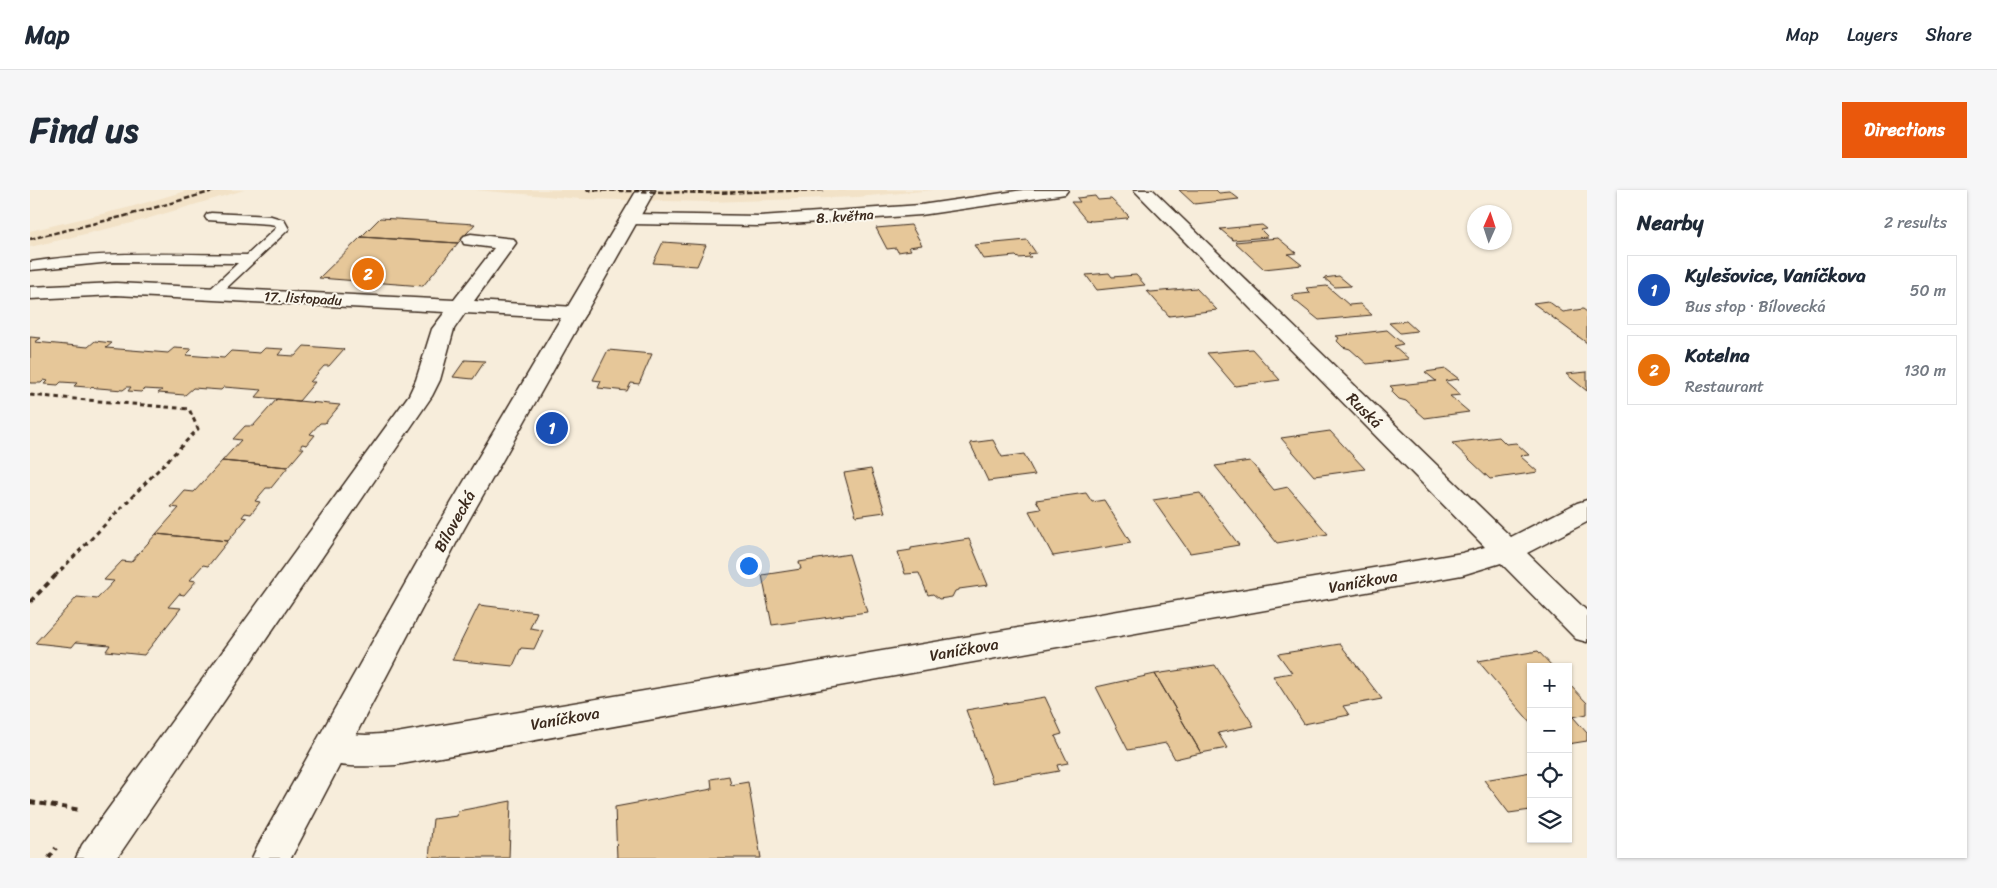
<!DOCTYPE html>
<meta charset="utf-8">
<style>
:root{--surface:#fff;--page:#f6f6f7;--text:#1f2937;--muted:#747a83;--line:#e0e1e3;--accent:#ea580c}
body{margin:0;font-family:Sriracha,sans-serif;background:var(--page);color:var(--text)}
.controls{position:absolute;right:15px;bottom:15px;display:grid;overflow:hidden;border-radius:0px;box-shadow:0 1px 4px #0004}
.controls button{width:45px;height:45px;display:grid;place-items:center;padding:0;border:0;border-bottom:1px solid var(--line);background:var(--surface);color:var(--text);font:25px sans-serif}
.compass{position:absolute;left:1437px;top:15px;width:45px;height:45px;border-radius:50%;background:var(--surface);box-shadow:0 1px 4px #0004;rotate:3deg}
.you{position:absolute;left:718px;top:375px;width:18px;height:18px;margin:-12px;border:4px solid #fff;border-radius:50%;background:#1a73e8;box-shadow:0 0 0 8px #1a73e833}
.badge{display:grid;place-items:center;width:32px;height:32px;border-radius:50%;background:var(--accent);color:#fff;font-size:16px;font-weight:700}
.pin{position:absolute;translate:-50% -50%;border:2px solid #fff;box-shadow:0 1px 5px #0006}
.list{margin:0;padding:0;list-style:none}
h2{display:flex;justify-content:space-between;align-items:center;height:65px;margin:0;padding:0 20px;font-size:21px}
h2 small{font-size:16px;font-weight:400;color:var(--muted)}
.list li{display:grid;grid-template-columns:32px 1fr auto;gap:15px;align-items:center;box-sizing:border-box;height:70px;margin:0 10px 10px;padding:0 10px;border:1px solid var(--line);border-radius:0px}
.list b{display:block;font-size:19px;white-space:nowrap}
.list p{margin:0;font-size:16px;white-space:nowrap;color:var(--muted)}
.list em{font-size:16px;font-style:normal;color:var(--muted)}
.icon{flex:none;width:28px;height:28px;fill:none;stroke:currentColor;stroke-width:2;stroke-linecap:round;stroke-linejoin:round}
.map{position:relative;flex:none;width:1557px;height:668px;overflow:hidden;border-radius:0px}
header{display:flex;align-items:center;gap:30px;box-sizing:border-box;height:70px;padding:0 25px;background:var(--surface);border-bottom:1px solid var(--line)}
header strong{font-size:24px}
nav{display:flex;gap:28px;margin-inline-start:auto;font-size:18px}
.intro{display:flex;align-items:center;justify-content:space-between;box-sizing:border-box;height:120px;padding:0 30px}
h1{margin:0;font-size:35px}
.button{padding:12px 22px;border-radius:0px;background:var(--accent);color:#fff;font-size:18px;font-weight:700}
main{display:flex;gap:30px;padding:0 30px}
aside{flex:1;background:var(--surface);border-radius:0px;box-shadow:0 1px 4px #0004}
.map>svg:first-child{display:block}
</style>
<header>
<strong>Map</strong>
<nav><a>Map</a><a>Layers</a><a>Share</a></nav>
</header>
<div class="intro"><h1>Find us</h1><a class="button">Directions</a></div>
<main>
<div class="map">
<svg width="1557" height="668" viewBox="0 0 1557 668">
<rect width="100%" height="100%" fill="#f7eddb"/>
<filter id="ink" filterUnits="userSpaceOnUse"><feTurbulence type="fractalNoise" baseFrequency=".02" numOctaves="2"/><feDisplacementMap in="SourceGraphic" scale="10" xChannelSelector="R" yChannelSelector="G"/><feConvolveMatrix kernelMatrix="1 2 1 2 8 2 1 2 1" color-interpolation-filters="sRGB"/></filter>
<g filter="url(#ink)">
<!-- built -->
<path fill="#f2e2c7" d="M159 0H214L106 32 0 57V41L97 18Z
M445 0H903L828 7 678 12 551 9Z"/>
<!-- building -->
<path fill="#e6c799" stroke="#3b2a1e" d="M1149 0H1186L1189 3 1200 2 1209 9 1164 14Z
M1065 6 1068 10 1081 9 1099 26 1097 28 1062 31 1056 30 1041 12H1050L1047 8Z
M350 28 445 34 428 53 331 47Z
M881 35 892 55 879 57 881 60 868 62 866 58 857 59 846 38Z
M1232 35 1237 39 1231 40 1238 47 1203 50 1190 39Z
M331 47 428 53 393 96 289 88Z
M1248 48 1266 63 1258 64 1272 75 1234 79 1205 52Z
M997 50 1006 63 998 64 1001 67 988 68 986 66 953 69 944 55Z
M633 52 676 55 667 76 623 73Z
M1079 83 1082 87 1106 85 1115 95 1067 100 1056 85Z
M1309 86 1321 96 1305 97 1294 88Z
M1297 96 1319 115 1330 114 1342 125 1289 130 1263 109 1264 107 1262 105 1281 103 1276 98Z
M1166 98 1187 120 1139 126 1117 101 1121 102Z
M1518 111 1533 122 1553 119 1557 122V153L1503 113Z
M1376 131 1387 141 1370 143 1359 133Z
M1357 140 1373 154 1364 156 1379 169 1337 174 1320 159 1313 157 1307 151 1309 148 1306 146Z
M0 147 11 148 5 152 58 157 65 151 82 153 76 158 138 163 144 158 162 159 156 165 194 168 201 161 230 163 235 158 253 159 248 165 265 166 274 156 314 159 299 176H294L280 192H285L269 211 226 207 232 200 194 197 191 200 163 198 155 205 128 203 132 200 114 199 111 202 98 201 101 197H97L93 200 44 196 47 193 31 192 28 195 15 194 18 191 14 190 11 193H0Z
M1222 159 1250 190 1205 196 1177 163Z
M578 160 622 164 609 194 601 193 597 201 568 198 571 191 563 190Z
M435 170 455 171 443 189 423 187Z
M1416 179 1429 189 1415 191 1431 205 1420 206 1439 222 1395 228 1376 211 1369 209 1362 202 1363 199 1360 196 1406 191 1395 182Z
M1557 182V201L1536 184Z
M247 209 310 215 295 233H290L280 244 285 245 277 255 272 254 270 258H274L258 277 192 271 211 250 203 249 215 236H223Z
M1300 241 1335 279 1284 286 1251 248Z
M1469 247 1476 254 1486 253 1499 265 1490 266 1508 282 1460 289 1422 253Z
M963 250 972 267 994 264 1005 285 958 291 940 253Z
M192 271 258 277 241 298H236L225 311 230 312 221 324 215 323 212 327 217 328 198 351 126 344 149 318 141 317 155 301 164 302Z
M1220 271 1244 300 1258 297 1298 344 1247 353 1185 276Z
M841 279 855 322 826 326 814 283Z
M1056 303 1062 312 1074 310 1101 353 1023 366 999 321 1011 319 1006 310Z
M1170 303 1209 355 1160 363 1123 310Z
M126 344 198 351 178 376 173 375 160 390 166 391 154 405 149 404 138 417 151 418 114 465 76 461 80 455 46 452 42 457 5 453 47 407 67 409 84 391 74 390 92 371 101 372Z
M939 349 958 395 929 399V400L925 401 922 407 909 409 903 404 898 405 889 383 875 384 868 362 881 360V358Z
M819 364 837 422 742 435 732 385 771 379 769 372Z
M449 415 507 422 500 438 513 440 504 459 491 458 483 476 422 470Z
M1310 454 1352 509 1313 516 1319 525 1274 534 1243 486 1262 483 1248 464Z
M1508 461 1523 477H1501V533L1448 471Z
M1185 475 1224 536 1188 543 1197 558 1171 563 1125 484Z
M1125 484 1171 563 1145 569 1136 553 1098 560 1066 497Z
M1538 493 1557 513V524L1543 527 1557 543V551L1538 554Z
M1015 507 1032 544 1025 546 1038 573 1027 575 1029 581 963 593 936 520Z
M1501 582V620L1479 623 1454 590Z
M699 586 701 595 718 592 731 668H587L585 617 682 599 681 589Z
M481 611 479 668H399L403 629 427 626 428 621Z"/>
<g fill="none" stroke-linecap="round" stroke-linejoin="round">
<!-- service casing -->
<g stroke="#3b2a1e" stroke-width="3">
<path id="service" d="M181 23 241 26 254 30 259 39 188 106 183 107 176 103 208 73 82 72 0 80V72C72 61 144 64 217 65L246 38 245 35 240 34 177 30 175 27 177 24Z"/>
</g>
<!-- minor casing -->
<g stroke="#3b2a1e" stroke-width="3">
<path id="minor" d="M993 0H1038L1035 4 1029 5 891 25 730 36 600 34 594 33 591 29 594 25 600 24 730 26 891 15Z
M1104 0H1123L1481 347 1547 313 1557 310V332L1497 363 1557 421V452L1546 449 1471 373 1432 385 366 575C340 576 313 579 289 570L284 559 289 548 301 543 336 545 366 543 1432 363 1455 357Z
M441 44 484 49 486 53 444 111 546 117 553 119 556 123 553 127 546 129 435 123 424 139 410 190 402 206 87 668H46L52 655 379 205 386 190 402 139 415 122 86 105 0 109V97L86 93 424 110 464 58 434 54 432 50 434 46Z"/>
</g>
<!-- secondary casing -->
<g stroke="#3b2a1e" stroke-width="3">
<path id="secondary" d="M607 0H625L431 344 261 668H222L228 655 407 337Z"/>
</g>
<!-- path-far1 -->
<path stroke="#3b2a1e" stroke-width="3" stroke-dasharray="4.5 4" stroke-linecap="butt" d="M0 205 159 219 168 239 26 385"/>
<!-- path -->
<path stroke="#3b2a1e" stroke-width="4" stroke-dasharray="6 4.5" stroke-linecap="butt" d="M0 412 27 384
M0 612 51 620
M19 668 26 658"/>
<!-- service -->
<use href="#service" fill="#fbf7ec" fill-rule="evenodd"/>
<!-- minor -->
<use href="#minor" fill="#fbf7ec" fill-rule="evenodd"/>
<!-- secondary -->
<use href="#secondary" fill="#fbf7ec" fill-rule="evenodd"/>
<!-- rail -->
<path stroke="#3b2a1e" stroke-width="2.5" stroke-dasharray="5.5 2.5" stroke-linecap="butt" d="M556 0 679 3 794 0
M0 49 95 26 187 0"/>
</g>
</g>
<g text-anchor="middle" stroke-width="4" stroke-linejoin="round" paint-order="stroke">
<!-- far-street labels -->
<g font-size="14" fill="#3b2a1e" stroke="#fbf7ec">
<text transform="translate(815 26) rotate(-4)" y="5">8. května</text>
<text transform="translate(273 108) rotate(3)" y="5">17. listopadu</text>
</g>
<!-- street labels -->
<g font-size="16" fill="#3b2a1e" stroke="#fbf7ec">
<text transform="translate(1335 220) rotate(45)" y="6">Ruská</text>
<text transform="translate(424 331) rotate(-61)" y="6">Bílovecká</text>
<text transform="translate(1333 391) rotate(-10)" y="6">Vaníčkova</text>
<text transform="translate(934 459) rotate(-10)" y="6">Vaníčkova</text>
<text transform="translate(535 528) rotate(-10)" y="6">Vaníčkova</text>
</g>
</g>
</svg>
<div class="controls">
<button>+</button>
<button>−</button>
<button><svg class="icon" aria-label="locate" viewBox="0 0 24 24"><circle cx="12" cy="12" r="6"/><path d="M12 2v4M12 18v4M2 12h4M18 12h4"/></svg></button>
<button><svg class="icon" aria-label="layers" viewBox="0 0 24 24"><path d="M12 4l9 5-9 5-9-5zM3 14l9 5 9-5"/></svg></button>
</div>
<svg class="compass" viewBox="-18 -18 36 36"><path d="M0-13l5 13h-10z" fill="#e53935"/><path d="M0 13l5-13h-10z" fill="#747a83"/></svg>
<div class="you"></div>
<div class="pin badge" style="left:522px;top:238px;background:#1a4fb4">1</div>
<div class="pin badge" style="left:338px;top:84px;background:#e8710a">2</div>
</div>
<aside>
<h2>Nearby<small>2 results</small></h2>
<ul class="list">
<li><span class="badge" style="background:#1a4fb4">1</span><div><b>Kylešovice, Vaníčkova</b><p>Bus stop · Bílovecká</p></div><em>50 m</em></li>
<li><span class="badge" style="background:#e8710a">2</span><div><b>Kotelna</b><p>Restaurant</p></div><em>130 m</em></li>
</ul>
</aside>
</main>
